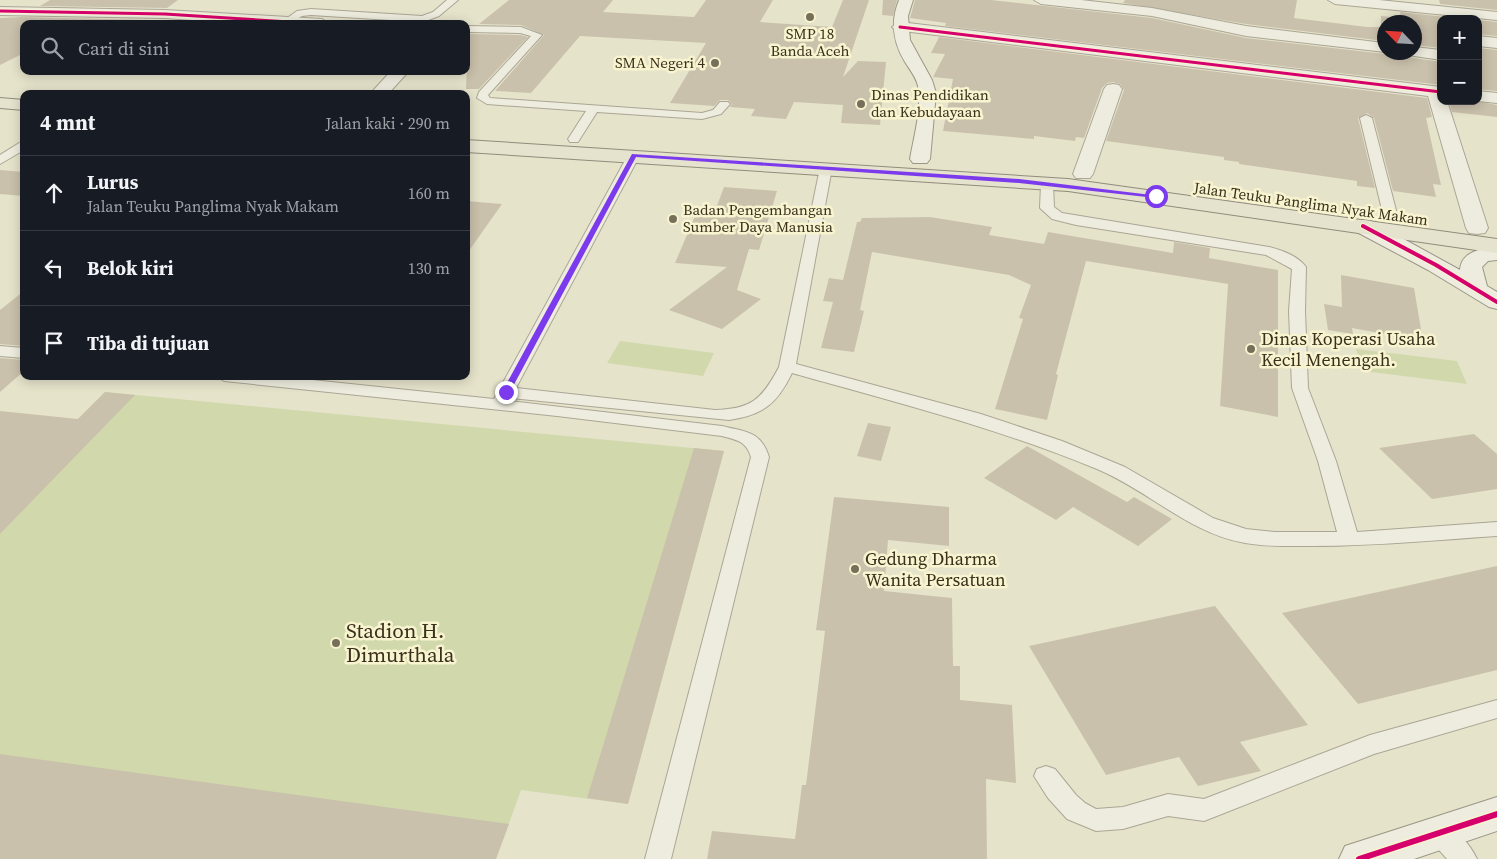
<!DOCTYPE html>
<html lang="id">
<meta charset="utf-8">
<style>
:root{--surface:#171b24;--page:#242831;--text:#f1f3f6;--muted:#9ea1a6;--line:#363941}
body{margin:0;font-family:"Source Serif 4",serif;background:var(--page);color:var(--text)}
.controls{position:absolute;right:15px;top:15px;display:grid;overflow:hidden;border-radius:10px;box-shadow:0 2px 12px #0003}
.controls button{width:45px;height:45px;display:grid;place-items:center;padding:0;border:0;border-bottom:1px solid var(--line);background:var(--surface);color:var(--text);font:25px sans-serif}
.compass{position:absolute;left:1377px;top:15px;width:45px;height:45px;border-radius:50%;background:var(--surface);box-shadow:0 2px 12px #0003;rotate:295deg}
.stop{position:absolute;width:15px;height:15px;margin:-11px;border:4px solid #7c3aed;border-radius:50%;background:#fff}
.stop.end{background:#7c3aed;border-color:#fff;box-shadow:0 1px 5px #0008}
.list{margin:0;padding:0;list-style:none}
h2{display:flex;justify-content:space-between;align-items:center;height:65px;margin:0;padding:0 20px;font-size:21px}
h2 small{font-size:16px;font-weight:400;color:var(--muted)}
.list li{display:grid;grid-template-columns:32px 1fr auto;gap:15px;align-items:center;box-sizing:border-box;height:75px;padding:0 20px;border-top:1px solid var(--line)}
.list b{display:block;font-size:19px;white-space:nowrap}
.list p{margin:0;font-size:16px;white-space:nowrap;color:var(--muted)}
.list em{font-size:16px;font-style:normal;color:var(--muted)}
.icon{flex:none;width:28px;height:28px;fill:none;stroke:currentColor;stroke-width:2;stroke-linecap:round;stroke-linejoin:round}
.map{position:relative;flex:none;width:1497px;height:859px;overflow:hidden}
.search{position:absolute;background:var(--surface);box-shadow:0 2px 12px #0003;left:20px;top:20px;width:450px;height:55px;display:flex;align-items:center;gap:12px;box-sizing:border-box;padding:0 18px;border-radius:10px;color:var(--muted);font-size:19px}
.panel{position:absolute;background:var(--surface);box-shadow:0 2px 12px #0003;left:20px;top:90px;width:450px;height:290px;border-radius:10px}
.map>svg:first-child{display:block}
</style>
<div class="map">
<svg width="1497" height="859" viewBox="0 0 1497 859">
<rect width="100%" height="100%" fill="#e6e3cb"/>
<!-- green -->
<path fill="#d1d9ac" d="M620 341 714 353 703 376 607 363Z
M1356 349 1457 361 1467 384 1363 371Z
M105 392 724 451 628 804 521 790 496 859H0V496Z"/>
<!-- building -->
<path fill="#cac1ac" d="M50 0H178L167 8 40 6Z
M509 0H613L603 12 694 17 706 0H773L760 22 832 27 843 0H869L843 77 858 61 886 62 880 125 841 123 843 105 794 102 786 119 751 116 755 109 730 107 732 104 728 100H720L714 106 670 103 706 43 580 36 531 93 495 91 544 35 521 25 479 24Z
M883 0H897L893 16 882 15Z
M915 0H991L1152 18 1246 38 1385 54 1404 52 1408 57 1441 62V85L945 26 946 23 910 18Z
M1125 0H1297L1294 18 1367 27H1381V16L1401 18 1400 12 1465 19H1441V48L1414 45V22H1384V41L1246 24 1123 3Z
M1439 0H1497V10L1440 4Z
M0 18 21 17 151 20 145 24H24V53L0 65Z
M1478 20 1497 22V36L1478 34Z
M468 34 520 35 528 37 479 89H466Z
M939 37 1427 98 1432 117 1426 118 1441 185 1433 184 1436 197 1393 191 1374 118 1367 113 1358 118 1375 188 1357 186V181L1239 164V162L1224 160V157L1106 141 1124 90 1120 84 1113 82 1107 83 1102 88 1084 138 1076 137 1075 141 1034 136V139L943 131 953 79 933 77 945 54 931 53Z
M1478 48 1497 50V91L1478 89Z
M1449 101H1476L1497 105V117L1452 112Z
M0 170 24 172V196L0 194Z
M724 187 777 191 759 250 749 249 737 290 761 299 722 329 669 310 727 267 675 263 698 209 715 211Z
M466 201 502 204 466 255Z
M930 217 992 227 989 235 1044 244 1048 232 1173 253 1174 242 1210 248 1209 258 1278 270V417L1220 406 1228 284 1086 261 1056 374 1058 375 1047 420 995 409 1023 319 1019 318 1031 285 1009 275 872 252 860 310 864 311 854 352 821 348 833 302 823 301 829 278 843 280 857 222H860L862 218Z
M1341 275 1414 288 1423 341 1352 328 1353 334 1328 330 1324 304 1342 307Z
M24 291V346L0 344V310Z
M0 358 24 360V371L0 392Z
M105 392 135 395 0 534V411L78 419Z
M868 423 891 427 881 461 857 456Z
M1474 434 1497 454V489L1432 499 1379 448Z
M1027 446 1127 502 1134 497 1172 519 1138 546 1073 507 1056 520 984 478Z
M694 448 724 451 628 804 587 798Z
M834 497 949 507V546L888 540 884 591 952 598 953 666H960V700L1012 705 1016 783 986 779 987 859H707L712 831 795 839 802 785H806L825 631 816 630Z
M1497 566V670L1358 704 1282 613Z
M1215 606 1308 725 1240 742 1261 771 1198 786 1179 757 1106 775 1029 646Z
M0 754 509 824 496 859H0Z"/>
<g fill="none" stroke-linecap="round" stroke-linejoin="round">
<!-- lane casing -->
<g stroke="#aba695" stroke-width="2">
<path id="lane" d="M447 0H458L439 16 423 22 311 15 302 16 288 24 283 21 297 11 311 9 422 16 433 12Z
M466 26 521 27 542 35 488 95 490 98 702 113 713 110 720 102H728L730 104 721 114 702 119 597 112 578 142H570L568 139 586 111 487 104 477 98 479 92 531 36 520 33 466 32Z
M1366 115 1372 118 1397 214 1395 217H1385L1383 214 1360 118Z
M24 140V150L0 164V155Z
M634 151 640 155 516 388 715 410C752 409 762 399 779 367L820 168 826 164 832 168 796 364 981 414 1062 441 1125 467 1213 518 1246 529 1275 532H1337L1318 461 1292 388 1289 311 1292 269 1266 255 1076 225 1052 219 1040 208 1041 184 1047 180 1053 184 1054 207 1062 213 1269 247C1282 250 1298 256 1306 267L1305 311 1308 388 1336 461 1357 532 1497 522V536C1436 540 1374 546 1313 546 1290 546 1267 547 1245 543 1190 534 1148 490 1097 469 998 428 895 402 792 373 777 404 763 415 729 420L511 398 510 401 722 426C746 432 761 431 769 457L671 859H645L751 457C746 441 737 440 722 436L557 416 224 381 216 376H274L494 399 628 155Z
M0 346 24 348V358L0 356Z
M1497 700V718L1374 754 1204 821 1168 816 1123 829 1096 831 1067 819 1048 798 1034 776 1037 769 1046 766 1055 769 1076 795 1085 803 1096 809 1123 807 1168 794 1204 799 1370 735Z
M1440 822C1455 827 1470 844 1477 859H1447L1431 841 1427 833 1431 825Z"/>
</g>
<!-- street casing -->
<g stroke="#aba695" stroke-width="2">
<path id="street" d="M1034 0H1081L1152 8 1246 26 1384 43 1385 52 1246 36 1152 16 1041 4Z
M1328 0H1379L1497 12V20L1335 4Z
M0 7 165 10 322 19 329 24H248L165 18 0 15Z
M900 22 1441 87V101H1447L1488 228 1485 233 1477 234 1469 233 1466 228 1428 96 895 30 892 27Z
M1478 36 1497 38V48L1478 46Z
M1414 47 1441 50V60L1408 55 1406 52H1414Z
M391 71H409L388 94H370Z
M1113 84 1119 85 1122 89 1093 174 1090 178H1076L1073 174 1104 89 1107 85Z
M1478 91 1497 93V103L1478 101Z"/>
</g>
<!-- secondary casing -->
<g stroke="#9b9685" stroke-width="2">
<path id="secondary" d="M899 0H913L908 16 910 40 932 80 936 93 930 159 927 163H913L910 159C914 136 922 109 918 86 916 77 910 70 905 62 893 42 890 22 899 0Z
M1363 220 1371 221 1460 270C1461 251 1482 249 1497 246V260L1488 261 1482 267 1487 286 1497 292V309L1489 307 1428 270 1355 231 1352 226 1355 221Z
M1497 797V831L1414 859H1339L1345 846Z"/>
</g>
<!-- primary casing -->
<g stroke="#908c7b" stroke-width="2">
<path id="primary" d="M0 98 24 100V110L0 108Z
M466 140 1068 179 1497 239V253L1068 191 466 152Z"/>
</g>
<!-- lane -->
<use href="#lane" fill="#edecde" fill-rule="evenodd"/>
<!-- street -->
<use href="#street" fill="#edecde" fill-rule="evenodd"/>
<!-- secondary -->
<use href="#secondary" fill="#edecde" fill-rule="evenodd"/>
<!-- primary -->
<use href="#primary" fill="#e5e2ce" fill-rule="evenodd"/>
<!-- cycleway-far2 casing -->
<g stroke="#f8f4d0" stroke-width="5">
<path id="cycleway-far2" d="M0 11 165 14 322 24
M900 27 1441 92"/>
</g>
<!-- cycleway-far1 casing -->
<g stroke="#f8f4d0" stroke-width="6">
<path id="cycleway-far1" d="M1363 226 1436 265 1497 302"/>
</g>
<!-- cycleway casing -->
<g stroke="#f8f4d0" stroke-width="9">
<path id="cycleway" d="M1359 859 1497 814"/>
</g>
<!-- cycleway-far2 -->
<use href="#cycleway-far2" stroke="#d6006c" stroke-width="3"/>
<!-- cycleway-far1 -->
<use href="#cycleway-far1" stroke="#d6006c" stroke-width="4"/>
<!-- cycleway -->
<use href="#cycleway" stroke="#d6006c" stroke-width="6"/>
</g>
<!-- route -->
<path fill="#7c3aed" d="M632 154 1019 179 1160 196 1156 198 1019 183 636 157 510 392 503 394 502 392Z"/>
<!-- markers -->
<g fill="#766f59" stroke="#f8f4d0" stroke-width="2">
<circle cx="810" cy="17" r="5"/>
<circle cx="715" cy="63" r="5"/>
<circle cx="861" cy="104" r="5"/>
<circle cx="673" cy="219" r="5"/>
<circle cx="1251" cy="349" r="5"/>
<circle cx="855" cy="569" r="5"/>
<circle cx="336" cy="643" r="5"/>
</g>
<g text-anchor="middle" stroke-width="5" stroke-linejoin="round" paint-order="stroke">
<!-- far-poi labels -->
<g font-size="15" fill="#3a301c" stroke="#f8f4d0" text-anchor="start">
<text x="810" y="39" text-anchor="middle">SMP 18<tspan x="810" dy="17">Banda Aceh</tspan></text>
<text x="705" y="68" text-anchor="end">SMA Negeri 4</text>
<text x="871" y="100">Dinas Pendidikan<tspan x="871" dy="17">dan Kebudayaan</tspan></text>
<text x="683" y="215">Badan Pengembangan<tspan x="683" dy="17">Sumber Daya Manusia</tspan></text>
</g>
<!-- far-street labels -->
<g font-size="15" fill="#3a301c" stroke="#f8f4d0">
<text transform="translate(1311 204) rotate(8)" y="5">Jalan Teuku Panglima Nyak Makam</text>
</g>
<!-- poi labels -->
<g font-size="18" fill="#3a301c" stroke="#f8f4d0" text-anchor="start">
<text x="1261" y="345">Dinas Koperasi Usaha<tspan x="1261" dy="21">Kecil Menengah.</tspan></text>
<text x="865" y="565">Gedung Dharma<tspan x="865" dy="21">Wanita Persatuan</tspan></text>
</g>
<!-- near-poi labels -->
<g font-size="21" fill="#3a301c" stroke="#f8f4d0" text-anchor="start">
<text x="346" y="638">Stadion H.<tspan x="346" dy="24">Dimurthala</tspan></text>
</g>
</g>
</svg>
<div class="controls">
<button>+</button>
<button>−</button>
</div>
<svg class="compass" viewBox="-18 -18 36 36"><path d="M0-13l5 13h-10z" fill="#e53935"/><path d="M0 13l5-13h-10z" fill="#9ea1a6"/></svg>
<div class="stop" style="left:1156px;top:196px"></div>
<div class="stop end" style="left:506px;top:392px"></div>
<div class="search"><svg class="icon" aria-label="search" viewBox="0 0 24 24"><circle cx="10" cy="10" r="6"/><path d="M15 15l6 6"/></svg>Cari di sini</div>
<section class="panel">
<h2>4 mnt<small>Jalan kaki · 290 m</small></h2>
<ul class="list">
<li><svg class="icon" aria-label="ahead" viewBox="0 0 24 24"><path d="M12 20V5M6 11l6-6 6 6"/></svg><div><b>Lurus</b><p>Jalan Teuku Panglima Nyak Makam</p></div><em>160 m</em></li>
<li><svg class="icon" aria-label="left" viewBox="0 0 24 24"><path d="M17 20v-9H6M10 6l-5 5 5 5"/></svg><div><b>Belok kiri</b></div><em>130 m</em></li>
<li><svg class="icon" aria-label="arrive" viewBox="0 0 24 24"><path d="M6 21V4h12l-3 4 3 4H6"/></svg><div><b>Tiba di tujuan</b></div></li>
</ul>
</section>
</div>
